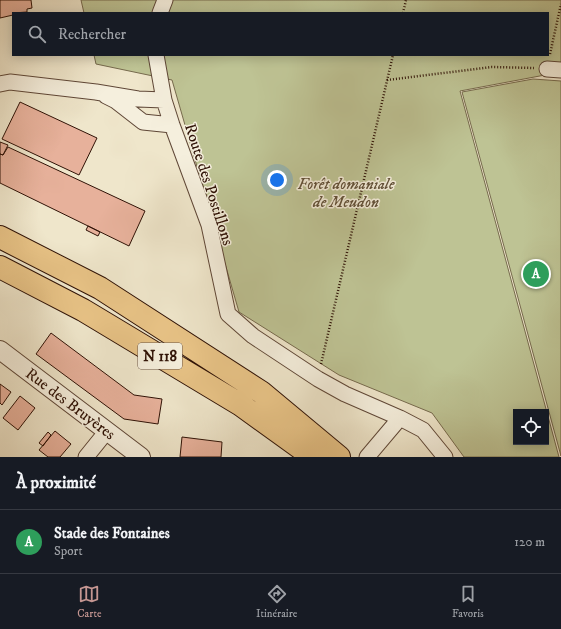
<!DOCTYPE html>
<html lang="fr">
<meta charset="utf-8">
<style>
:root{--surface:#171b24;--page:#242831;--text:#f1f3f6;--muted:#9ea1a6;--line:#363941;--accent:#c59692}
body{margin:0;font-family:"IM FELL DW Pica",serif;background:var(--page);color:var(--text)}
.controls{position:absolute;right:12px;bottom:12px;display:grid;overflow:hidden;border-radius:0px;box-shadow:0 2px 10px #0003}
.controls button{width:36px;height:36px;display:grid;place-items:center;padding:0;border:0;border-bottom:1px solid var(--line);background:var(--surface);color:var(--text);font:20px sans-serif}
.you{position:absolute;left:277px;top:180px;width:14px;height:14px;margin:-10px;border:3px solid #fff;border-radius:50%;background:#1a73e8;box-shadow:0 0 0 6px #1a73e833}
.badge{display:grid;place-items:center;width:26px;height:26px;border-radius:50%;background:var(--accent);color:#fff;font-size:13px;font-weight:700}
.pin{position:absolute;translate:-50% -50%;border:2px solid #fff;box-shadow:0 1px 4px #0006}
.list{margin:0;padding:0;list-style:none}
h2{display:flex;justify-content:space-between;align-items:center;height:52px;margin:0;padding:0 16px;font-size:17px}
h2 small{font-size:13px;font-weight:400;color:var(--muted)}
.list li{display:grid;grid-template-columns:26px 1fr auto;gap:12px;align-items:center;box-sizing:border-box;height:64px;padding:0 16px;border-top:1px solid var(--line)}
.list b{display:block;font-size:15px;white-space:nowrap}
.list p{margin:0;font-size:13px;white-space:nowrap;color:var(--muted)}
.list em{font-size:13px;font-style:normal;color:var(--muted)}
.icon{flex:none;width:22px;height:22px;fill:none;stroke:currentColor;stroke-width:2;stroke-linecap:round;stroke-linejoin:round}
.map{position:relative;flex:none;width:561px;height:457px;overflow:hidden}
.search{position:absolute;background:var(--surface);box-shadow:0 2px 10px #0003;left:12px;right:12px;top:12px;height:44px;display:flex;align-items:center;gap:10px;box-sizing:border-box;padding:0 14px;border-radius:0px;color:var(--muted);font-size:15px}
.sheet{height:116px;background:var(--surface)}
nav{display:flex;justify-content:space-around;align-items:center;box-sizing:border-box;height:56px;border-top:1px solid var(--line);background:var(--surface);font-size:11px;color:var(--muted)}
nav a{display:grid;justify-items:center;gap:2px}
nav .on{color:var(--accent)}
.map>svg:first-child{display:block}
</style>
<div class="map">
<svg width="561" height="457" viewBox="0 0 561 457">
<rect width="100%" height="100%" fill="#efe6cb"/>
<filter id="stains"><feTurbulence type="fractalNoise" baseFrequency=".005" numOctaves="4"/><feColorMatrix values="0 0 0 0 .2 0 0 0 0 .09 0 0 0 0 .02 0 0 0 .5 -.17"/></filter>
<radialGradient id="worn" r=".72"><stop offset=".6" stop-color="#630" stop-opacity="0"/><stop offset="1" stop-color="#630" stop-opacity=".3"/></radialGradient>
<!-- green -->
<path fill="#bec394" stroke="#766a4d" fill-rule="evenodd" d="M81 0H561V72L460 91 559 457H464L432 413 339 375 239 312 172 80 96 64 94 55H548V13H84ZM516 412H546V442H516Z
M533 79 561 81V456L462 92Z"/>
<!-- building -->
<path fill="#e7b19b" stroke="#2f1206" d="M0 0H31L32 8 27 9V12L13 13V15L0 18Z
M20 102 97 138 79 175 2 139Z
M0 142 8 145 3 155 0 154Z
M8 147 145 211 129 246 0 183V154L3 155Z
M88 226 100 232 98 236 86 230Z
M51 333 134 395 162 399 158 424 124 419 36 354Z
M0 384 11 392 2 405 0 403Z
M20 396 35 408 18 430 3 418Z
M55 431 71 444 60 457H48L39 450Z
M48 432 51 435 43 446 39 443Z
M182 437 222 442 221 457H180Z"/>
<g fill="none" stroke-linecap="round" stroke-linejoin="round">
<!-- minor casing -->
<g stroke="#5f4737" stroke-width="17">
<path id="minor" d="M160 13 165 0
M156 55 164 100 172 125 209 225 228 314 253 336 318 379 345 394 400 418 423 430 445 457
M547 69 561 70
M0 84 10 82 96 92 138 99 164 100
M106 96 116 101 143 122 172 125
M86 457 107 431
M367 457 400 418"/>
</g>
<!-- tertiary casing -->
<g stroke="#5f4737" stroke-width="20">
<path id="tertiary" d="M0 350 141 457"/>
</g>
<!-- trunk casing -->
<g stroke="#2f1206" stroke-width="24">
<path id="trunk" d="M0 237 100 288 261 392 339 457
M0 267 83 310 241 405 313 457"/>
</g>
<!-- path -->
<path stroke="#2f1206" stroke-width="2.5" stroke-dasharray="1 2" stroke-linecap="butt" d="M403 13 406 0
M550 54 561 4
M387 80 492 67 534 68
M321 364 393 55"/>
<!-- minor -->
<use href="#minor" stroke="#f5efdd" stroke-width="15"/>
<!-- tertiary -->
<use href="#tertiary" stroke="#f5efdd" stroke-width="18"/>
<!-- trunk -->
<use href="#trunk" stroke="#e8c386" stroke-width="22"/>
</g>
<g text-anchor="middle" stroke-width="3" stroke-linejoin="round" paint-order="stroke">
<!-- shield labels -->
<rect fill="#f5efdd" stroke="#6a5446" stroke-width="1" x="138" y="343" width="44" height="26" rx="3"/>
<g font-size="15" font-weight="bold" fill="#2f1206">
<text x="160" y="361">N 118</text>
</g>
<!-- park labels -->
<g font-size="16" font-style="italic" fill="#615038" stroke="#f5efdd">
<text x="346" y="189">Forêt domaniale<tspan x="346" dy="18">de Meudon</tspan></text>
</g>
<!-- street labels -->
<g font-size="16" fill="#2f1206" stroke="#f5efdd">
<text transform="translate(210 184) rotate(72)" y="6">Route des Postillons</text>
<text transform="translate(71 403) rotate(37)" y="6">Rue des Bruyères</text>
</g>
</g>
<rect width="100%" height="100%" filter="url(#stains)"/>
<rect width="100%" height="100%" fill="url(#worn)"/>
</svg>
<div class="controls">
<button><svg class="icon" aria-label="locate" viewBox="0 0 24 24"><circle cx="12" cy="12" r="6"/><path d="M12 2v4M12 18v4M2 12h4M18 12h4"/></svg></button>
</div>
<div class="you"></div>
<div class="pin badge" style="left:536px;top:274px;background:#2e9e5b">A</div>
<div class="search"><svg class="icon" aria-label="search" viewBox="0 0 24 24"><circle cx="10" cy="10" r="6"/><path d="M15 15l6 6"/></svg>Rechercher</div>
</div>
<section class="sheet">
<h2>À proximité<small></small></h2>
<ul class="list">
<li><span class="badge" style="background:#2e9e5b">A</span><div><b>Stade des Fontaines</b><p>Sport</p></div><em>120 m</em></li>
</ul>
</section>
<nav>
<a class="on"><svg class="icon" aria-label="map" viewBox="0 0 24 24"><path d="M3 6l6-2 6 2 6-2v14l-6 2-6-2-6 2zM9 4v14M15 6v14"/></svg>Carte</a>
<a><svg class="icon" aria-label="directions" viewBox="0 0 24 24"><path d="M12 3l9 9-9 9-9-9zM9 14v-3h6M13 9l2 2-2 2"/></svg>Itinéraire</a>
<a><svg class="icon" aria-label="saved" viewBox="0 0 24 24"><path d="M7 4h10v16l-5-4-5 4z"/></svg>Favoris</a>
</nav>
